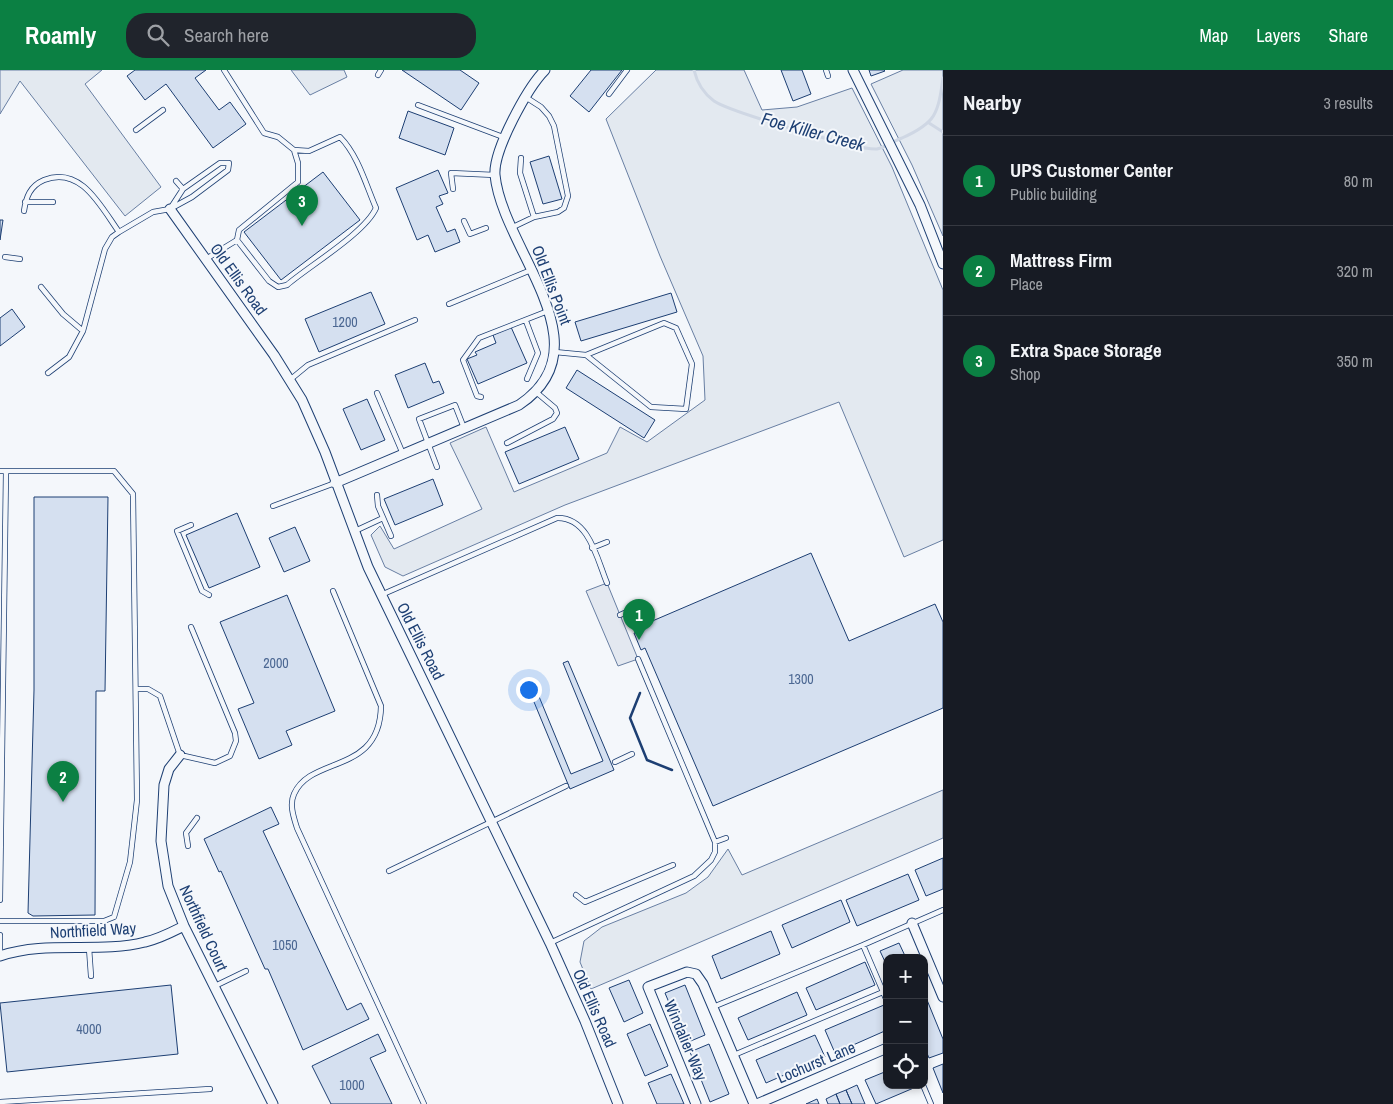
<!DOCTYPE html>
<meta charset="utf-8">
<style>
:root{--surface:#171b24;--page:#20242c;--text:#f1f3f6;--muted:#9ea1a6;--line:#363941;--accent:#0b8043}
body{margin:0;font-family:"Archivo Narrow",sans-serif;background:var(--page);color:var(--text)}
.controls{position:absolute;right:15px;bottom:15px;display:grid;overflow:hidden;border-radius:10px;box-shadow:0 2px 8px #0003}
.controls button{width:45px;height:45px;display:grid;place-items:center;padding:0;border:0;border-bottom:1px solid var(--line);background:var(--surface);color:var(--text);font:25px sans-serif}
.you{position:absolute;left:528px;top:619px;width:18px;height:18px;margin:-12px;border:4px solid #fff;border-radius:50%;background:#1a73e8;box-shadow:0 0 0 8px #1a73e833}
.badge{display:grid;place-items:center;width:32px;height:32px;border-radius:50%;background:var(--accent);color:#fff;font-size:16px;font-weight:700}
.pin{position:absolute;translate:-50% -41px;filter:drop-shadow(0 1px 2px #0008)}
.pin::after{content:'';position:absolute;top:26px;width:18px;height:15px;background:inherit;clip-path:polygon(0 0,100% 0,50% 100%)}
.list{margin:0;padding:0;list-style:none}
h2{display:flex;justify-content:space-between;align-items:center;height:65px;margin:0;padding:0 20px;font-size:21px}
h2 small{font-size:16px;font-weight:400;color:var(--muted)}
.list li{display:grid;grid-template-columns:32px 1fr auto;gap:15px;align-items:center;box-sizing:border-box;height:90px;padding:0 20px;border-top:1px solid var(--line)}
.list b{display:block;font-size:19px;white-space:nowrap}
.list p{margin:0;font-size:16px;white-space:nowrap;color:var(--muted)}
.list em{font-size:16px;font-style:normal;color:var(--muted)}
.icon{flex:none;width:28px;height:28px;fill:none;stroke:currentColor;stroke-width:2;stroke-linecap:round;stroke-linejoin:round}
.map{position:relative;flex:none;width:943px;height:1034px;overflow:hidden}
header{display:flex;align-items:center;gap:30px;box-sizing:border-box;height:70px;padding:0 25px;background:var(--accent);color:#fff}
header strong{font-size:24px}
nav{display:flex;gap:28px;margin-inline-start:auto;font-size:18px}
.search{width:350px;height:45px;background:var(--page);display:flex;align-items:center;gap:12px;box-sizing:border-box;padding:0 18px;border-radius:20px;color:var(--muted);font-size:19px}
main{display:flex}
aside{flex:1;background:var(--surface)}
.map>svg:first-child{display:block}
</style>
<header>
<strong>Roamly</strong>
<div class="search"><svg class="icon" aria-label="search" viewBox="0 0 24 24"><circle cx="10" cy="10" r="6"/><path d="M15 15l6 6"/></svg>Search here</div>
<nav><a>Map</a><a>Layers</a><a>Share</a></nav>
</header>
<main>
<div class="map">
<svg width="943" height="1034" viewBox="0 0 943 1034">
<rect width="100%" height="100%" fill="#f4f7fb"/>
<!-- green -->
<path fill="#e3e9f0" stroke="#687fa3" d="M0 0H102L85 14 161 117 125 146 20 11 0 44Z
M291 0H344L347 7 310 25Z
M656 0H744L762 40 797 37 852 18 892 97 943 220V470L904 487 839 332 565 435 403 506 385 497 371 465 380 456 394 479 482 439 450 373 486 357 514 422 607 383 620 357 647 372 705 330 703 286 660 186 606 49Z
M903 0H943V166L912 95 871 14Z
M943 720V768L591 919 580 892 584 871 602 857 686 823 708 807 728 779 742 805Z"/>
<!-- parking -->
<path fill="#e3e8f0" stroke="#687fa3" d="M607 513 638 589 618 596 586 521Z"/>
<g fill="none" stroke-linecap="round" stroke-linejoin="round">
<!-- stream -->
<path stroke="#cfd7e4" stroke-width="3" d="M694 0C697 13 703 23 714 31 728 41 861 81 877 79 885 77 894 71 902 68 936 53 938 44 943 8
M929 53 943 62"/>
</g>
<!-- building -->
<path fill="#d5e0f0" stroke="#1d3f73" d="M135 0H206L195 8 219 40 230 32 246 54 213 78 166 14 145 30 127 6Z
M402 0H460L479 13 461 40Z
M591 0H622L589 42 570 26Z
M781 0H802L811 24 793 31Z
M869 0H884L885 1 871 6Z
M408 41 454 58 445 85 399 68Z
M549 86 562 129 543 134 530 92Z
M438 100 448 123 439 126 443 134 436 137 447 162 455 159 460 172 435 182 428 165 417 170 396 118Z
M323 102 360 150 281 210 244 162Z
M0 150H3L0 170Z
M371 222 385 254 319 282 305 249Z
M671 223 677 242 581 271 575 252Z
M12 239 25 257 0 276V248Z
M511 257 527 293 478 314 467 289 477 285 475 282 496 273 493 265Z
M425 293 433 313 439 311 444 323 408 338 395 305Z
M577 300 655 350 644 368 566 318Z
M367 329 385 370 361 380 343 339Z
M565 357 579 389 519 414 505 382Z
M433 409 443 435 395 455 384 429Z
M34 427H108L105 621H96L95 845 33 846 28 843 34 620Z
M237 443 260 497 209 518 186 465Z
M295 457 310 491 284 502 269 468Z
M811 483 849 571 935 534 943 552V638L713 736 645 578 641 580 634 563 638 562 636 558Z
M287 525 335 641 286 661 292 675 259 689 238 639 254 633 220 552Z
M568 591 614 700 570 719 527 615 533 612 571 704 603 691 563 593Z
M271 737 279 754 263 761 347 940 361 933 369 949 303 980 268 899H265L221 801 219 802 204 769Z
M943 788V819L926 826 915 800Z
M908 804 919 830 857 856 846 830Z
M841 830 850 852 792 878 782 855Z
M771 861 780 884 721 909 712 886Z
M899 873 906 888H887V896L880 881Z
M865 892 875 915 816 940 806 918Z
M629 910 643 943 624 952 609 918Z
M171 915 178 984 7 1002 0 933Z
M685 915 705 965 686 973 665 923Z
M797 922 807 945 748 970 738 948Z
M927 930 943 969V983L929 988 924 976V932Z
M884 935 887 942V960L835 983 825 960Z
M650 954 668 996 645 1006 627 964Z
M378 964 386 981 370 988 392 1034H331L312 996Z
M815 965 825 987 766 1013 756 990Z
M709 974 729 1024 710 1032 690 982Z
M943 994V1023L933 998Z
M887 1001V1015H915L916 1017 876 1034 865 1010Z
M671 1004 684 1034H657L648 1013Z
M857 1015 865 1034H852L846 1020Z
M846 1020 852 1034H840L836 1024Z
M836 1024 840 1034H828L826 1029Z
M817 1029 819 1034H806Z"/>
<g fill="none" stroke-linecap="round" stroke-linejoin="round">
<!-- lane casing -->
<g stroke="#1d3f73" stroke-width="6">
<path id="lane" d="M224 0 264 63 278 67 294 80 309 81 340 67C358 85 366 115 376 138 365 163 309 196 287 215L278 217 269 211 237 170 239 160 298 112V93L294 80
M826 0 828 6
M378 5 381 0
M609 24 627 0
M527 28 541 37 549 46 554 56 568 126 564 138 558 142 534 147
M418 35 503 67
M136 60 163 40
M176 111 183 119
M453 119 451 103 495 105
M25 132H53
M24 141C26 127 30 116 44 110 81 95 101 137 119 162L153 142 170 139 192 127 228 100 229 93H220L183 119 170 139
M464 151 470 164 486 158
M513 157 534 147 520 103 521 88
M5 187 20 189
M206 189 237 170
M41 217 63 244 83 261 69 287 48 303
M449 234 531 200
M526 251 538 283 527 309
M83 261 105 179 112 167 119 162
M555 282 586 285 651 337 686 339 692 294 676 258 664 253 586 285
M291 309 308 295 415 250
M377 323 403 384
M481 327 477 326 463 290 479 268 548 241
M507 373 553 349 557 343 555 338 536 322
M437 397 419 349 455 335 464 358
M0 401H114L133 424 137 730 130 792 114 847 104 851H0
M377 425 378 436 391 466
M273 436 335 413
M191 455 177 461 202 521 209 525
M355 461 383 448
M592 478 607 472
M333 521 381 636C380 705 311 685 294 724 289 735 294 748 297 758L424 1034
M381 525 557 448C589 447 597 489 607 513
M620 545 640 536
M136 619H148L160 626 180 685 215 693 230 686 236 671 235 663 191 557
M615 692 632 684
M715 772 726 768
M188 776 186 763 197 748
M389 801 566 716
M576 825 585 832 673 795
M0 830 6 401
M0 865V886
M550 873 694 806 711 790 715 782V772L638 589
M863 875 943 840
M89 878 91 906
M215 916 246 901
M713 937 863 875 887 931
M734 985 883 922
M923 1015 931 1034
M0 1032 210 1019"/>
</g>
<!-- street casing -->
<g stroke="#1d3f73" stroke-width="11">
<path id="street" d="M853 0 920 135 943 194
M170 139 274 285 302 330 325 382 368 497 550 873 585 951 618 1034
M335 413 519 335C608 276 502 179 495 105 493 80 528 17 545 0
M180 685 169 699 164 715 161 771 168 816 184 856 273 1034
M912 853 943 927
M0 886C47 870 98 884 145 872 159 869 172 862 184 856
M696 1034 648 917 687 902 696 904 703 914 754 1034
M757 1034 887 978"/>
</g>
<!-- lane -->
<use href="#lane" stroke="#f4f7fb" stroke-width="4.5"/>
<!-- street -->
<use href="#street" stroke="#f4f7fb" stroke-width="9"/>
<!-- wall -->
<path stroke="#1d3f73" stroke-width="2.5" d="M640 623 630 648 647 690 672 700"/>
</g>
<g text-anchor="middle" stroke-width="4" stroke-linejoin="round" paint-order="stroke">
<!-- number labels -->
<g font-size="14" fill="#4b6792">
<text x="345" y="257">1200</text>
<text x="276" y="598">2000</text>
<text x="801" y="614">1300</text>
<text x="285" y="880">1050</text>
<text x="89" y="964">4000</text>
<text x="352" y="1020">1000</text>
</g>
<!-- street labels -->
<g font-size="16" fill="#1d3f73" stroke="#f4f7fb">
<text transform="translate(239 209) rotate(54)" y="6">Old Ellis Road</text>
<text transform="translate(552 215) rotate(69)" y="6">Old Ellis Point</text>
<text transform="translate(421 571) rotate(63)" y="6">Old Ellis Road</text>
<text transform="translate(204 858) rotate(65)" y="6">Northfield Court</text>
<text transform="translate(93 860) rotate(-3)" y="6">Northfield Way</text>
<text transform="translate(595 938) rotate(66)" y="6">Old Ellis Road</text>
<text transform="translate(686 970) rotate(67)" y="6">Windalier Way</text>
<text transform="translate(816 992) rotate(-23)" y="6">Lochurst Lane</text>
</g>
<!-- water labels -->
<g font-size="18" font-style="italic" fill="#1d3f73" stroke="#f4f7fb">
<text transform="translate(813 62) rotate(15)" y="6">Foe Killer Creek</text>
</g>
</g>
</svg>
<div class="controls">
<button>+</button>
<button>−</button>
<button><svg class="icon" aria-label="locate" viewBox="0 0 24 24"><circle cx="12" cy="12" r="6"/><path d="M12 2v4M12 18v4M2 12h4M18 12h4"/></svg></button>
</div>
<div class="you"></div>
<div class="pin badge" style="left:639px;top:570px">1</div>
<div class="pin badge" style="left:63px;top:732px">2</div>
<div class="pin badge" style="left:302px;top:156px">3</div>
</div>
<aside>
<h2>Nearby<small>3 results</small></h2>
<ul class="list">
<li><span class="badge">1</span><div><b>UPS Customer Center</b><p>Public building</p></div><em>80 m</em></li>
<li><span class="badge">2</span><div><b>Mattress Firm</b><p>Place</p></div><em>320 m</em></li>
<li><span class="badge">3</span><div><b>Extra Space Storage</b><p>Shop</p></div><em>350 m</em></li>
</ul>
</aside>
</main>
